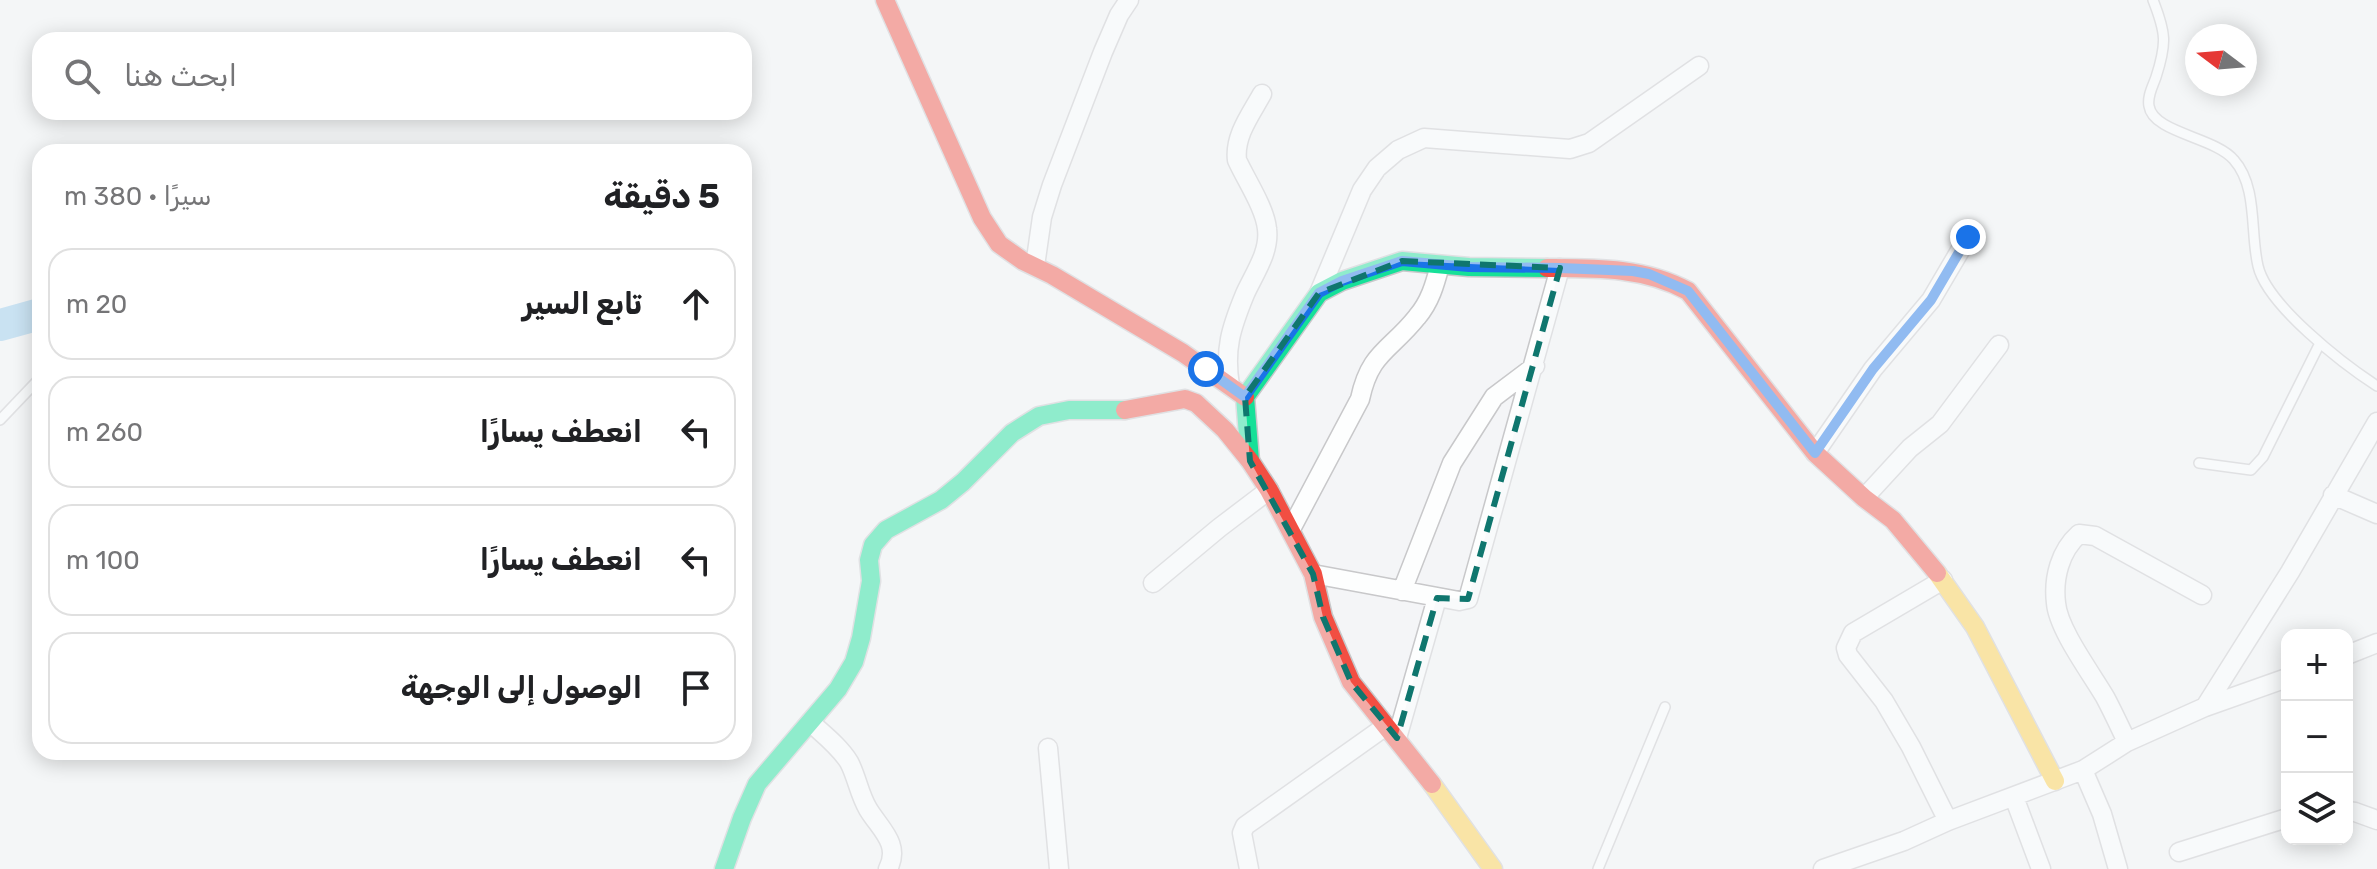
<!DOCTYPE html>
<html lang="ar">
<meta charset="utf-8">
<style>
:root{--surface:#fff;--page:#f2f2f2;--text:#202124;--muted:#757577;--line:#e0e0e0}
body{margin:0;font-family:Rubik,Vazirmatn,sans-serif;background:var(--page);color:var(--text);direction:rtl}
.controls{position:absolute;right:24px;bottom:24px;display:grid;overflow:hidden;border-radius:16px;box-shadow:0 4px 20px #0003}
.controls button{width:72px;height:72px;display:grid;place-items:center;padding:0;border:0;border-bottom:2px solid var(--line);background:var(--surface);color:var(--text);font:40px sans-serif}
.compass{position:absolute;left:2185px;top:24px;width:72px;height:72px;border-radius:50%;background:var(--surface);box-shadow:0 4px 20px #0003;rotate:286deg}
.stop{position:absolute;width:24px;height:24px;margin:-18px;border:6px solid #1a73e8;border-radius:50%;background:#fff}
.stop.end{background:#1a73e8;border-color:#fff;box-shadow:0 2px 8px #0008}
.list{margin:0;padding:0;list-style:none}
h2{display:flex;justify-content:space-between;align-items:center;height:104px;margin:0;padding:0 32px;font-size:34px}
h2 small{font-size:26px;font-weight:400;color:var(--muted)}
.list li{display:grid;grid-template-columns:52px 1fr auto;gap:24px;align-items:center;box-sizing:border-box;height:112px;margin:0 16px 16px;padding:0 16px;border:2px solid var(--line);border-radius:24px}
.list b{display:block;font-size:30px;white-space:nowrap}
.list em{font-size:26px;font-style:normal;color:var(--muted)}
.icon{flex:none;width:44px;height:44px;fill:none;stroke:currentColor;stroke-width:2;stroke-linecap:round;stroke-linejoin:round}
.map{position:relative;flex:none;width:2377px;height:869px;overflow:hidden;direction:ltr}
.search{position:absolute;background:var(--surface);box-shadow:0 4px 20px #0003;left:32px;top:32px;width:720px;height:88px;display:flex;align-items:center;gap:20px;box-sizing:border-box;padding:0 28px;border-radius:24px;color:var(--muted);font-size:30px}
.panel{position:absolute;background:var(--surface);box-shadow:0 4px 20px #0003;left:32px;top:144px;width:720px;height:616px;border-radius:24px;direction:rtl}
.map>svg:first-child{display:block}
</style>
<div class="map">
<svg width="2377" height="869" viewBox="0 0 2377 869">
<rect width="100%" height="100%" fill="#f4f5f7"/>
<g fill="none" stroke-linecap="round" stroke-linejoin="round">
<!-- river -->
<path stroke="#96caea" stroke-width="32" d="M0 325 40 314"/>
<!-- lane casing -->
<g stroke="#c8c8ca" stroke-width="12">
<path id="lane" d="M2153 0C2166 33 2167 43 2156 77 2153 86 2147 96 2149 106 2153 133 2215 137 2234 160 2258 187 2250 233 2258 266 2267 305 2343 364 2377 386
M0 420 40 378
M2199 463 2251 470 2263 457 2320 343
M1598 869 1665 707"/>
</g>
<!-- street casing -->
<g stroke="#c8c8ca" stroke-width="21">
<path id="street" d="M1035 266 1042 217 1052 185 1103 52 1119 15 1129 0
M1319 293 1362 190 1377 168 1398 150 1424 138 1570 149 1589 143 1699 66
M1230 386C1224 349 1231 328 1245 294 1254 274 1270 252 1267 229 1265 208 1246 180 1237 160 1234 136 1251 114 1262 94
M1815 453 1873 369 1931 300 1968 237
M2333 495 2377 514
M1864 498 1910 448 1940 424 1999 345
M1291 529 1360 399C1370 352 1390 351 1417 317 1430 302 1435 284 1440 265
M1313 574 1459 601 1468 599 1560 268
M1943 580 1853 633 1846 648 1848 655 1884 701 1911 747 1948 821
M1153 583 1219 528 1269 490
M1402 591 1452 463 1494 397 1535 366
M2347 655 2377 643
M2205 707 2290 572 2377 422
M810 722C823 734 839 746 849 762 857 777 859 794 868 809 880 829 901 844 888 869
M1397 738 1437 598
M2127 742C2120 727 2113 712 2105 697 2091 673 2058 629 2056 603 2053 578 2060 551 2079 534L2095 536 2202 595
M1048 748 1059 869
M2083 770 2102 814 2118 869
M2014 797 2041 869
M2347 811 2355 812 2377 820
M2179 852 2287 818
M1249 869 1242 833 1245 826 1386 726
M1823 869 1904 841 1948 821 2083 770 2127 742 2205 707 2287 678"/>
</g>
<!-- fast casing -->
<g stroke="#c8c8ca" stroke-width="21">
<path id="fast" d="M1250 461 1245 397 1319 293 1342 281 1402 261 1469 267 1547 268
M724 869 742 818 757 784 838 689 854 662 861 638 871 581 869 560 873 545 886 530 941 500 963 482 1012 433 1039 416 1069 410H1125"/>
</g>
<!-- slow casing -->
<g stroke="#c8c8ca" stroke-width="21">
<path id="slow" d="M1937 573 1975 627 2055 781
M1432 784 1493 869"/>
</g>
<!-- jam casing -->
<g stroke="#c8c8ca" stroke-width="21">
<path id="jam" d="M885 0 982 218 999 244 1023 261 1052 275 1183 353 1245 397
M1547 268C1595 268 1644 267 1688 291L1815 453 1864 498 1893 520 1937 573
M1125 410 1185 399 1196 403 1225 430 1250 461 1269 490 1313 574 1323 617 1351 682 1432 784"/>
</g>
<!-- lane -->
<use href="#lane" stroke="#fdfefe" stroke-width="9"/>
<!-- street -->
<use href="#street" stroke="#fdfefe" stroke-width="18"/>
<!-- fast -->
<use href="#fast" stroke="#16e098" stroke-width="18"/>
<!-- slow -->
<use href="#slow" stroke="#ffcf43" stroke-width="18"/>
<!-- jam -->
<use href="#jam" stroke="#f24e42" stroke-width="18"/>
</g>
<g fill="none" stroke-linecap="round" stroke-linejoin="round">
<!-- route -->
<path stroke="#1a73e8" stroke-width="10" d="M1206 369 1245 397 1319 293 1342 281 1402 261 1469 267 1560 268 1633 271 1649 274 1688 291 1815 453 1873 369 1931 300 1968 237"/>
</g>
<!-- marked area -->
<path d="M0 0H2377V869H0ZM1402 261 1560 268 1468 599 1437 598 1397 738 1351 682 1323 617 1313 574 1250 461 1245 397 1319 293Z" fill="#f4f5f7" fill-opacity=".55" fill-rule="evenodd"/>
<path fill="none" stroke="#0f766e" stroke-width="6" stroke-dasharray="16 10" stroke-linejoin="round" d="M1402 261 1560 268 1468 599 1437 598 1397 738 1351 682 1323 617 1313 574 1250 461 1245 397 1319 293Z"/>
</svg>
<div class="controls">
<button>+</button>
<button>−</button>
<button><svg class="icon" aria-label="layers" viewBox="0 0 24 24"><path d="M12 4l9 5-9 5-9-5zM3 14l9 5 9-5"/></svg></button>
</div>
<svg class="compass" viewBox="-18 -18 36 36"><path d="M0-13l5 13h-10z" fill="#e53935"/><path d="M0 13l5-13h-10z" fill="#757577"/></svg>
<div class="stop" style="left:1206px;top:369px"></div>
<div class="stop end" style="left:1968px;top:237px"></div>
<div class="search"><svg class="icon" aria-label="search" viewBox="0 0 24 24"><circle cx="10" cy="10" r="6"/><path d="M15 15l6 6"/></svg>ابحث هنا</div>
<section class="panel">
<h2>5 دقيقة<small>سيرًا · 380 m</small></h2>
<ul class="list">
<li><svg class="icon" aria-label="ahead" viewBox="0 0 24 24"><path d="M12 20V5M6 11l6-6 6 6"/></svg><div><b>تابع السير</b></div><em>20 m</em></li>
<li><svg class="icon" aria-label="left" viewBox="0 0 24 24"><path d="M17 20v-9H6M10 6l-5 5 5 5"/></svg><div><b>انعطف يسارًا</b></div><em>260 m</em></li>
<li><svg class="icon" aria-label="left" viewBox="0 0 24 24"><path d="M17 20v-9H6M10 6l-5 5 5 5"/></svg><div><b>انعطف يسارًا</b></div><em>100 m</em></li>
<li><svg class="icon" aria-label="arrive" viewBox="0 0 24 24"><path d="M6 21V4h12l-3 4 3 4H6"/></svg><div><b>الوصول إلى الوجهة</b></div></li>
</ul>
</section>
</div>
